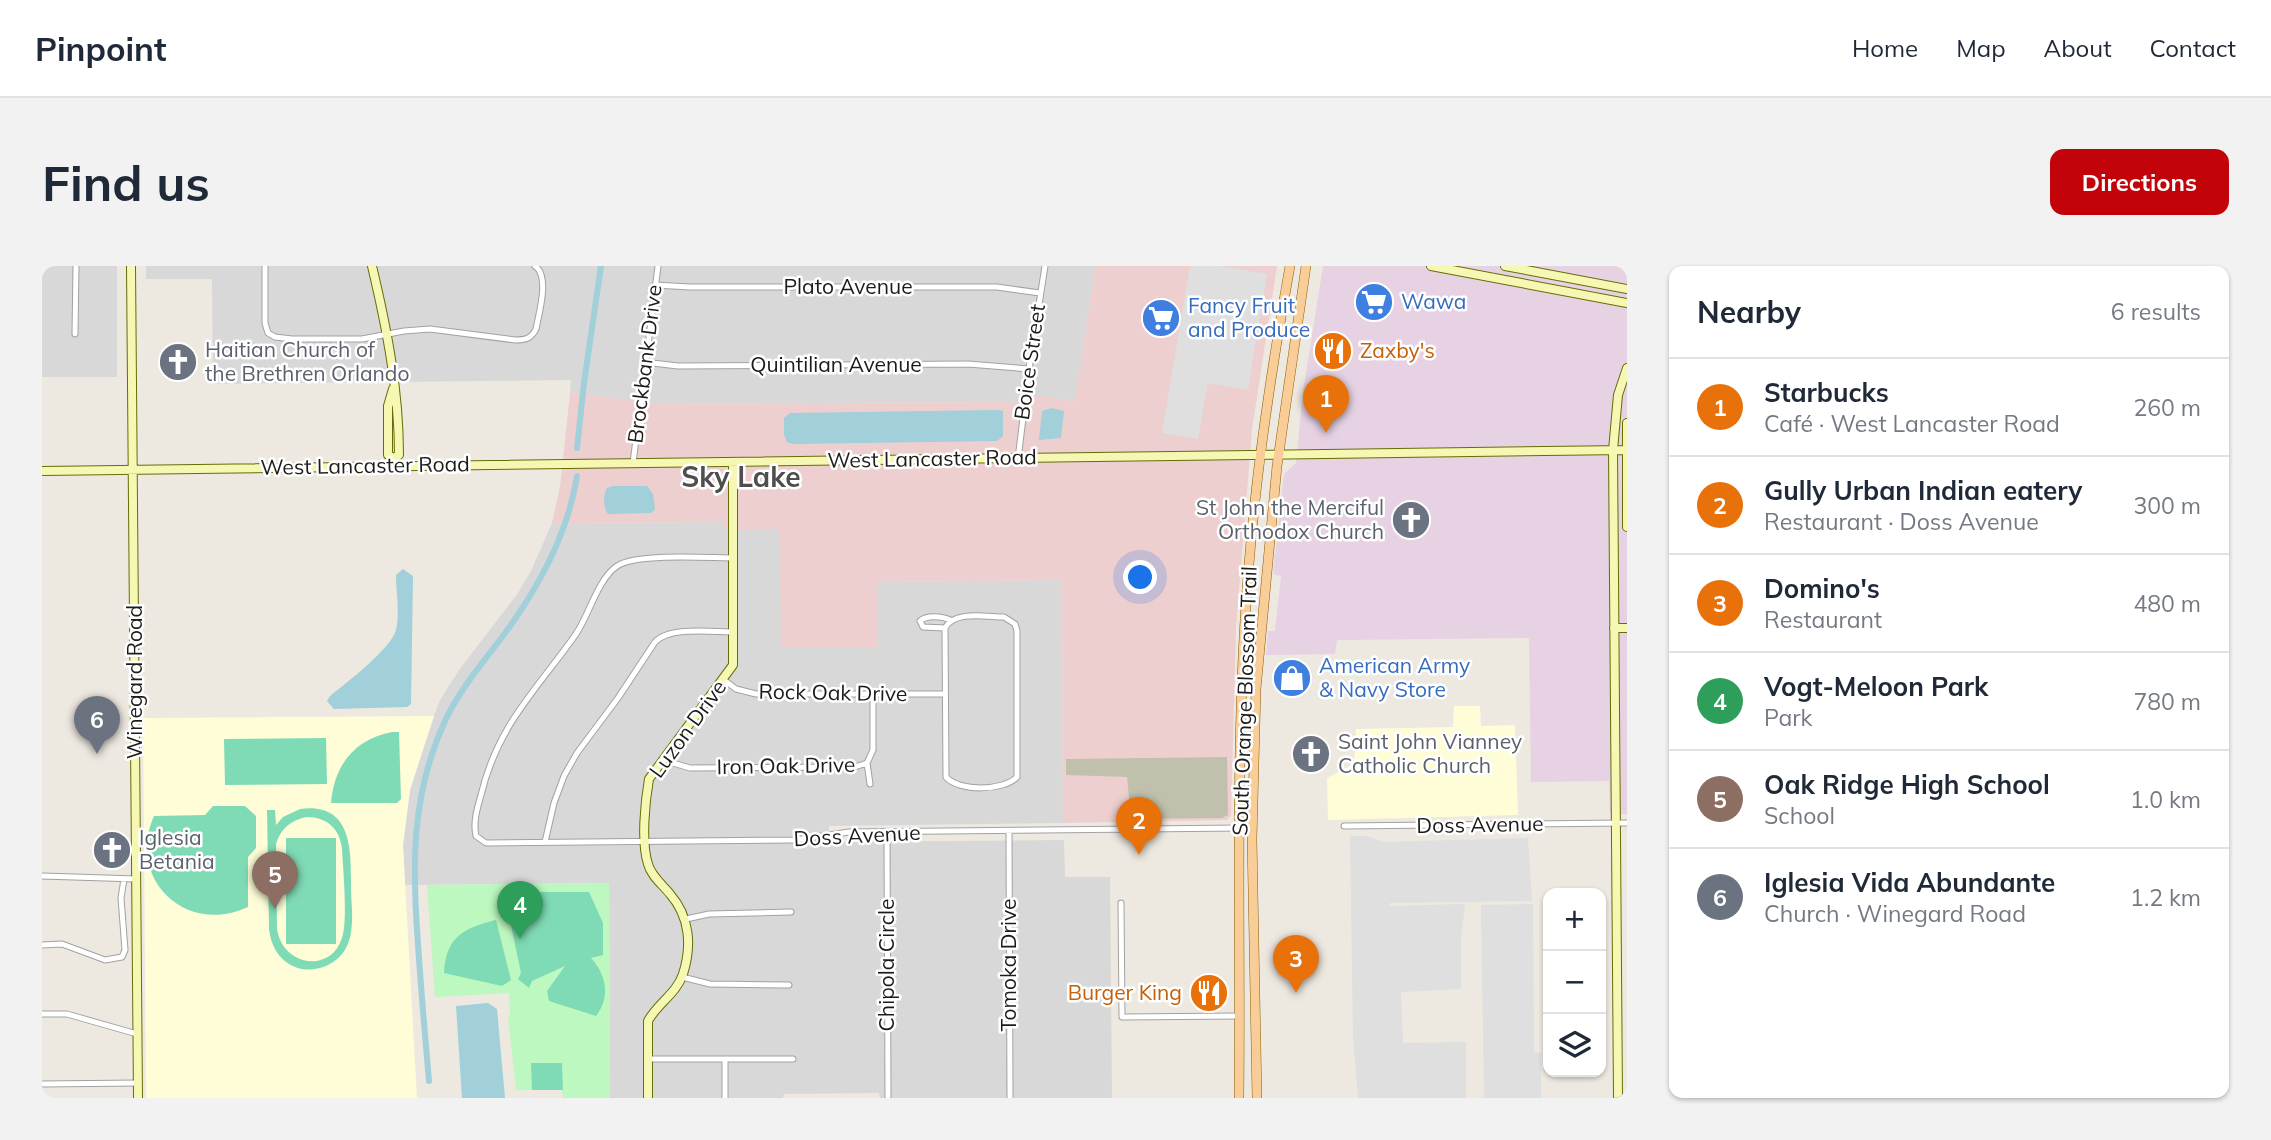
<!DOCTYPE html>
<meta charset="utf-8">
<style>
:root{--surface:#fff;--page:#f2f2f3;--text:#1f2937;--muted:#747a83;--line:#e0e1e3;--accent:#c2040a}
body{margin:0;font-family:Mulish,sans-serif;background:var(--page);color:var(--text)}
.controls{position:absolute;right:21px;bottom:21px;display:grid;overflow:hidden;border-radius:14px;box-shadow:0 2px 5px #0004}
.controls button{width:63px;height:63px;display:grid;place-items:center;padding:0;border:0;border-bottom:2px solid var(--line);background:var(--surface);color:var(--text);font:35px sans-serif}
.you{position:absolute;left:1099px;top:312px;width:24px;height:24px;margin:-18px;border:5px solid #fff;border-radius:50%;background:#1a73e8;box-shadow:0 0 0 10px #1a73e833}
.badge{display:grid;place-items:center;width:46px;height:46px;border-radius:50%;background:var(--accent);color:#fff;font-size:23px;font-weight:700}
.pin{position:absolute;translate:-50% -58px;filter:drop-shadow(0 2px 4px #0008)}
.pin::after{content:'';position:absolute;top:37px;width:24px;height:21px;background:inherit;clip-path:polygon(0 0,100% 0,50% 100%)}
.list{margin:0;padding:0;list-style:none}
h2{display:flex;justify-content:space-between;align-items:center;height:91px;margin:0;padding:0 28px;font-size:30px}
h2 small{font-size:23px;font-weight:400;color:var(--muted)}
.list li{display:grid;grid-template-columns:46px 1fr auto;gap:21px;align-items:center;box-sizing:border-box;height:98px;padding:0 28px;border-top:2px solid var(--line)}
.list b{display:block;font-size:26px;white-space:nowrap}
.list p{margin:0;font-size:23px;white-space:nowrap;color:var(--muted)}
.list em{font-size:23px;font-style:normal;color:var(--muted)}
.icon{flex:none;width:38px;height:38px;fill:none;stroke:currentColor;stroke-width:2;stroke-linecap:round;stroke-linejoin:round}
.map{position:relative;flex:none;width:1585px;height:832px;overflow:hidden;border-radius:14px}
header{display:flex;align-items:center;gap:42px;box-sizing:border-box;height:98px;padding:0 35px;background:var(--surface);border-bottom:2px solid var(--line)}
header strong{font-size:33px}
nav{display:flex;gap:38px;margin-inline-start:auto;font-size:24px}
.intro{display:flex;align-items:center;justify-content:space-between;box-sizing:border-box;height:168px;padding:0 42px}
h1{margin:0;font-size:49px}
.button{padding:18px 32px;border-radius:14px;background:var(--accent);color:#fff;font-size:24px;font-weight:700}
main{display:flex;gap:42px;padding:0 42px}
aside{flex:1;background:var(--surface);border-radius:14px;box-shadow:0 2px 5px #0004}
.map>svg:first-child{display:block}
</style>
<header>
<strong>Pinpoint</strong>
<nav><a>Home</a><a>Map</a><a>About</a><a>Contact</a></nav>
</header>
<div class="intro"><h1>Find us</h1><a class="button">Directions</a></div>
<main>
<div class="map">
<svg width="1585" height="832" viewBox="0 0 1585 832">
<rect width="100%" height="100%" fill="#ede8e0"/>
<!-- residential -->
<path fill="#d9d8d8" d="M0 0H75V111H0Z
M104 0H1053L1034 135 993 130 992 136 588 138V134L528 127 529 114 171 118 170 13H104Z
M683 256V263H739L740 382 834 316 1020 314 1021 557 787 560V576L1022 574 1023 611H1068L1070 832H838L837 827 742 828 741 832H568L567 617 362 619 361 579 368 524 382 476 398 434 417 404 476 327 489 305 510 257Z"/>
<!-- commercial -->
<path fill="#eecfcf" d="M1053 0H1235L1210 164 1194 362 1189 550 1185 554 1021 557 1020 314 835 316 836 381 739 382 738 263H683L682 256 510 257 518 221 528 127 589 134V138L991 136 993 129 1033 135Z"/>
<!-- industrial -->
<path fill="#e6d2e3" d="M1281 0H1585V548H1568L1567 515 1489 516 1487 372 1295 374 1293 388 1224 389 1226 365H1233L1239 310 1231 308 1242 208 1254 197 1261 126Z"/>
<!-- education -->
<path fill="#fefdd8" d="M1412 440H1438L1439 460 1473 459 1476 549 1286 554 1285 512 1312 498 1314 463 1411 461Z
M392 450 368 524 361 579 375 832H104L101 452Z"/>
<!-- construction -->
<path fill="#c1c0ac" d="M1185 491 1186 549 1180 552 1089 553 1085 511 1024 509V493Z"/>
<!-- park -->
<path fill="#bcf8bf" d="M567 617 568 832H521L520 824H474L466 751H468L467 727 393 731 385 619Z"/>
<!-- pitch -->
<path fill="#7fdbb5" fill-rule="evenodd" d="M350 466H357L359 533 355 537H289C292 500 312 473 350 466Z
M284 472 285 518 183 519 182 473Z
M171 540H203L214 550V582L206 591V641C144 670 84 613 112 550L163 549Z
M258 543C312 536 309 587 309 624 310 652 316 686 284 700 274 704 263 705 253 701 236 694 229 679 227 663L225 544H233L234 559 241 551ZM265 551C285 551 298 563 300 583 301 604 306 654 300 672 288 709 239 699 235 662L234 578C239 562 249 554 265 551Z
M244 572H294V678H244Z
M462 626H547L561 657V689L549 692C564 708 569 731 554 750L507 735 505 725 523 700 490 715 487 722 476 713 479 707Z
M454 654 469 714 460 720 402 707C404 670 422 662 454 654Z
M489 797H520L521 824H490Z"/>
<!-- parking -->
<path fill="#dfdfdf" d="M1148 0H1179L1225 8 1206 124 1166 117 1156 173 1120 167Z
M1308 570H1325L1343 576 1486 572 1490 635 1348 637V640L1423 638 1419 671V723L1359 726 1361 777 1424 776V832H1316L1311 771Z
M1491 638 1492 786 1499 787V832H1442L1439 639Z"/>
<!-- water -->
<path fill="#a1cfda" d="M1009 142 1022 145 1019 172 997 174 1000 145Z
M954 144 961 145V170L955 175 751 178 745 176 742 169V152L748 147Z
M571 220H605L611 228 613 243 609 247 566 248C561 242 561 228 565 222Z
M361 303 371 310 369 438 365 441 292 443 285 435 288 430C304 417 349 383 354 364 358 347 354 326 354 309Z
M446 737 455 743 463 832H420L414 740Z"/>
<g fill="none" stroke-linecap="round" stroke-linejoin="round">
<!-- canal -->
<path stroke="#a1cfda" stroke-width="6" d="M535 182 542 117 559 0
M387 815C383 769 379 724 376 678 370 599 369 529 403 455 421 416 452 385 475 350 503 309 527 260 535 210"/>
<!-- street casing -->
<g stroke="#a2a2a2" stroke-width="7">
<path id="street" d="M223 0V57L226 67 233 71 250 73H320L362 65 388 63 473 74C483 74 489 73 494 63 497 47 508 10 493 0
M613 19 648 21H955L998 27
M33 68 34 0
M602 96 636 100 926 98 987 103
M976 193 987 103 1003 0
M591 197 616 0
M692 292C665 292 595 287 575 300 556 313 547 349 534 368 494 425 456 458 439 529 435 543 431 556 434 570L444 577 753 574 807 566 1198 562
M962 351 973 358 975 365V511C962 525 917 526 904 511L903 362C912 344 945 351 962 351Z
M903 362 881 361 878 355C884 349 900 350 908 354
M682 414 694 423 714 428H903
M623 490 631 497 648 502 813 501 825 497
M825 497 831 484V429
M825 497 828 518
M1302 560 1585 557
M967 565 968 832
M845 567 846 832
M503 576 512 537 522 510 535 487 576 432 613 376C628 360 670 366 692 366
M0 610 94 613
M1079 637 1080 751 1198 750
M644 653 667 648 749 646
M0 679 20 678 63 694 80 691 83 684 79 632 82 613
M640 711 668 718 747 719
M0 748H25L95 768
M606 793H751
M0 818 96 817
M683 832V793"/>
</g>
<!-- secondary casing -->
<g stroke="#656d07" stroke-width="10">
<path id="secondary" d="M89 0 96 832
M330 0C345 63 357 125 357 189L352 192
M1389 0 1585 37
M1463 0 1585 23
M351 123 346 140V189L352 192
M1585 157V261
M0 205 1585 184
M1572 362H1585
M606 832V755C615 738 635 727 641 708 650 680 648 651 628 628 621 619 609 610 606 598 599 576 603 536 607 513L691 399V196
M1576 832 1571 184 1576 129 1585 102"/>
</g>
<!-- primary casing -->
<g stroke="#8f5c03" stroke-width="10">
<path id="primary" d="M1197 832C1199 654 1192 475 1207 298 1215 198 1230 99 1248 0
M1215 832 1210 573 1214 423 1235 200 1264 0"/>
</g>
<!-- street -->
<use href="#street" stroke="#fff" stroke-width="5"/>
<!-- secondary -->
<use href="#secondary" stroke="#f6f7b3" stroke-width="8"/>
<!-- primary -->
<use href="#primary" stroke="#f9cd98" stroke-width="9"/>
</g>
<!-- icons -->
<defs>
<g id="supermarket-disc" transform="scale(2.0125)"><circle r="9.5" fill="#3f7fe0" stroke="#fff"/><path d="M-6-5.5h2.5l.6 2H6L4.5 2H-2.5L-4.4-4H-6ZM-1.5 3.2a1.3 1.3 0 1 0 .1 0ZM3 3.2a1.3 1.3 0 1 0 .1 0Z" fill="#fff"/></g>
<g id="restaurant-disc" transform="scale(2.0125)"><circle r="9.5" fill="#e8710a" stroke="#fff"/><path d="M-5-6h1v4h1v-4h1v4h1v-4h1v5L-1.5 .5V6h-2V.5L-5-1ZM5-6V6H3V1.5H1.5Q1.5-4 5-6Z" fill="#fff"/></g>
<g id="church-disc" transform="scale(2.0125)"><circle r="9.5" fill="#6b7280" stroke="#fff"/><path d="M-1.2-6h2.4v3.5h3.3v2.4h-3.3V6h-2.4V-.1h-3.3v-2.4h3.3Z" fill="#fff"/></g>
<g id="shop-disc" transform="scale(2.0125)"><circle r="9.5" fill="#3f7fe0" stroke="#fff"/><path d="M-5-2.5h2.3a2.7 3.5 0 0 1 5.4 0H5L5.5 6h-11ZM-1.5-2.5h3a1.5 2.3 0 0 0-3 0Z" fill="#fff"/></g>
</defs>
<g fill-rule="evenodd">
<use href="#supermarket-disc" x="1332" y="36"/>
<use href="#supermarket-disc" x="1119" y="52"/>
<use href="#restaurant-disc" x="1291" y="85"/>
<use href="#church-disc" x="136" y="96"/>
<use href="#church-disc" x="1369" y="254"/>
<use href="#shop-disc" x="1250" y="412"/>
<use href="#church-disc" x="1269" y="488"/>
<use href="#church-disc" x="70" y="584"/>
<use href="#restaurant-disc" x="1167" y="727"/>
</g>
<g text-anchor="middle" stroke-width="5" stroke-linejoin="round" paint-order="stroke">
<!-- street labels -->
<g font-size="21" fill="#1b1b1b" stroke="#fff">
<text x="806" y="28">Plato Avenue</text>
<text transform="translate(988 96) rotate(-82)" y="7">Boice Street</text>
<text transform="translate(603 98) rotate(-83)" y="7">Brockbank Drive</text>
<text x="794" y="106">Quintilian Avenue</text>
<text transform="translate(890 193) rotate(-1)" y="7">West Lancaster Road</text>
<text transform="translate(323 200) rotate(-1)" y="7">West Lancaster Road</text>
<text transform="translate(93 416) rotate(-90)" y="7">Winegard Road</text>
<text transform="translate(791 427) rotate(1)" y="7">Rock Oak Drive</text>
<text transform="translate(1203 435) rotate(-88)" y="7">South Orange Blossom Trail</text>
<text transform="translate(646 463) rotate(-54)" y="7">Luzon Drive</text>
<text transform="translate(744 500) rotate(-1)" y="7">Iron Oak Drive</text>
<text transform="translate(1438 559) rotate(-1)" y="7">Doss Avenue</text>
<text transform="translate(815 570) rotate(-3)" y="7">Doss Avenue</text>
<text transform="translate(845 699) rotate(-90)" y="7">Chipola Circle</text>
<text transform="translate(967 699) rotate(-90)" y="7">Tomoka Drive</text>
</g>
<!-- shop labels -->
<g font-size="21" fill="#366cbe" stroke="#fff" text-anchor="start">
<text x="1359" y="43">Wawa</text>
<text x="1146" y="47">Fancy Fruit<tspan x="1146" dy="24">and Produce</tspan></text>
<text x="1277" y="407">American Army<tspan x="1277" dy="24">&amp; Navy Store</tspan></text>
</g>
<!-- worship labels -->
<g font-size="21" fill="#5b616d" stroke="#fff" text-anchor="start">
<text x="163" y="91">Haitian Church of<tspan x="163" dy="24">the Brethren Orlando</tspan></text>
<text x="1342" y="249" text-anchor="end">St John the Merciful<tspan x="1342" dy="24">Orthodox Church</tspan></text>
<text x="1296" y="483">Saint John Vianney<tspan x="1296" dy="24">Catholic Church</tspan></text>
<text x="97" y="579">Iglesia<tspan x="97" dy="24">Betania</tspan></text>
</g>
<!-- food labels -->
<g font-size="21" fill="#c56008" stroke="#fff" text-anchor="start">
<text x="1318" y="92">Zaxby's</text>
<text x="1140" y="734" text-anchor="end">Burger King</text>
</g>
<!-- district labels -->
<g font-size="28" font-weight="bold" fill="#4e4e4e" stroke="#fff">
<text x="699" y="221">Sky Lake</text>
</g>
</g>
</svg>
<div class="controls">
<button>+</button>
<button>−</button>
<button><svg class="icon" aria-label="layers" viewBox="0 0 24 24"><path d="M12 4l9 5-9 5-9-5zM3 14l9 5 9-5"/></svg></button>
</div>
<div class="you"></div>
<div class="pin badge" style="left:1284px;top:167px;background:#e8710a">1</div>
<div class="pin badge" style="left:1097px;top:589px;background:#e8710a">2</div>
<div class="pin badge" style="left:1254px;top:727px;background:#e8710a">3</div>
<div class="pin badge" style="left:478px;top:673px;background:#2e9e5b">4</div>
<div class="pin badge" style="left:233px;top:643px;background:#8d6e63">5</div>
<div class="pin badge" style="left:55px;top:488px;background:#6b7280">6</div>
</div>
<aside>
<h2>Nearby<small>6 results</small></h2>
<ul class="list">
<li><span class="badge" style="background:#e8710a">1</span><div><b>Starbucks</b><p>Café · West Lancaster Road</p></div><em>260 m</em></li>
<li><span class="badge" style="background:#e8710a">2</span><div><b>Gully Urban Indian eatery</b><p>Restaurant · Doss Avenue</p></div><em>300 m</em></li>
<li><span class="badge" style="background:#e8710a">3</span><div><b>Domino's</b><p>Restaurant</p></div><em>480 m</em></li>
<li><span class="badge" style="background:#2e9e5b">4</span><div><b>Vogt-Meloon Park</b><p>Park</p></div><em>780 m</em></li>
<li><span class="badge" style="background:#8d6e63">5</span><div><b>Oak Ridge High School</b><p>School</p></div><em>1.0 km</em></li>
<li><span class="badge" style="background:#6b7280">6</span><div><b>Iglesia Vida Abundante</b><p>Church · Winegard Road</p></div><em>1.2 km</em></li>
</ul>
</aside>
</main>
